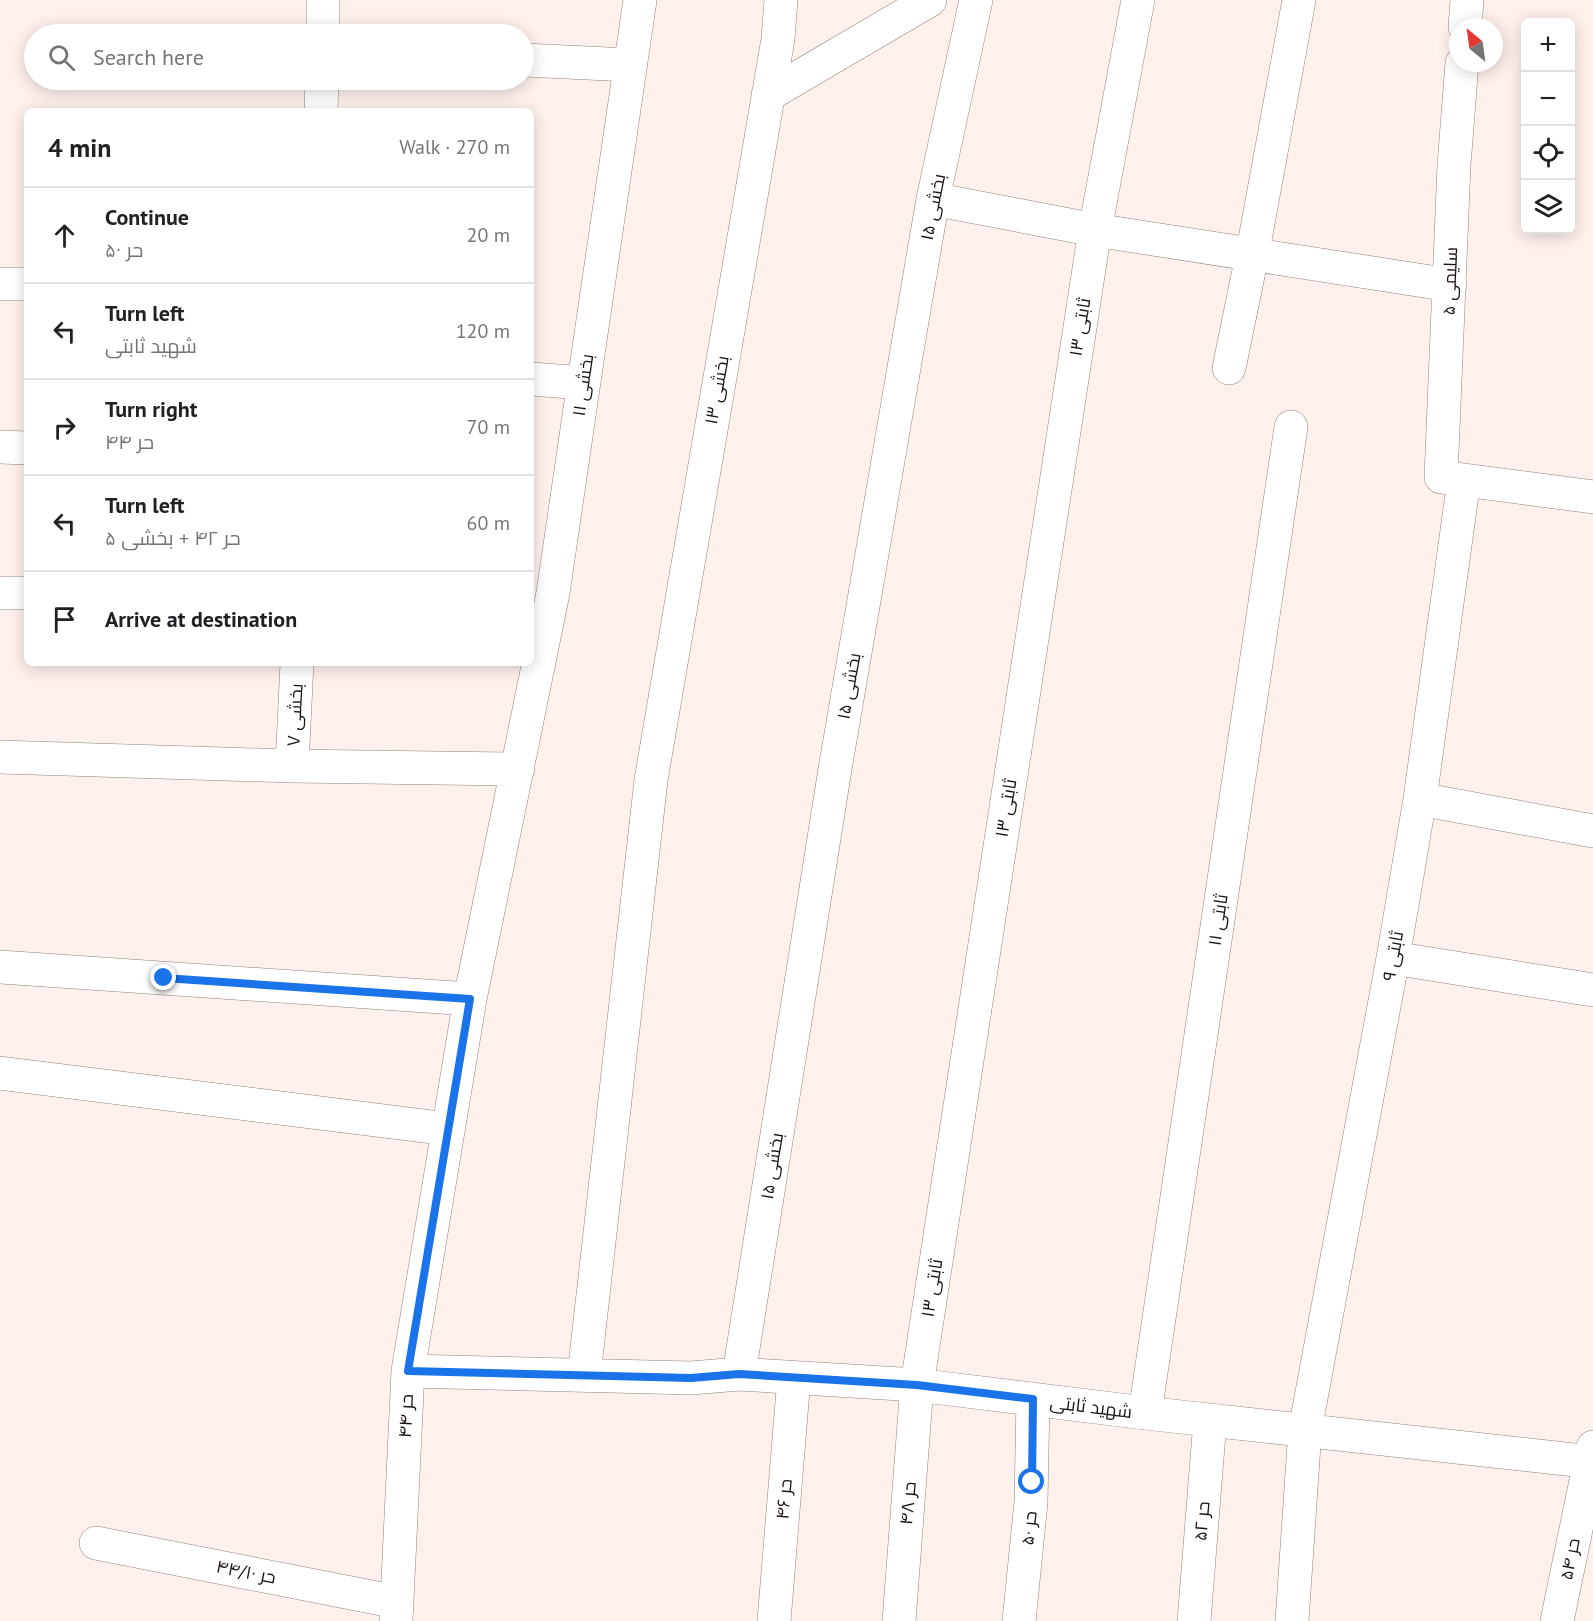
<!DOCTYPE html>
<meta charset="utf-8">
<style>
:root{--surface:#fff;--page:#f2f2f2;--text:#202124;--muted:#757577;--line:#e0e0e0}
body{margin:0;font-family:"PT Sans",Cairo,sans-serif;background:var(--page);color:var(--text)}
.controls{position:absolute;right:18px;top:18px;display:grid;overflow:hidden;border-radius:9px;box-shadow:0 3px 15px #0003}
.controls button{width:54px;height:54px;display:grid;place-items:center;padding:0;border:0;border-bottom:2px solid var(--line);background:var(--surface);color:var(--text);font:30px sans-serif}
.compass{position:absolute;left:1449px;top:18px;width:54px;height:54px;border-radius:50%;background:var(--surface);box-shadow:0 3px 15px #0003;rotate:331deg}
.stop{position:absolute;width:18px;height:18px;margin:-14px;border:4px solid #1a73e8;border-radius:50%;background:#fff}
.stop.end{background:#1a73e8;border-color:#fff;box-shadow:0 2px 6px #0008}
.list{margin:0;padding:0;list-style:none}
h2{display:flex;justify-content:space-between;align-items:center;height:78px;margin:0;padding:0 24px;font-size:26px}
h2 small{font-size:20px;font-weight:400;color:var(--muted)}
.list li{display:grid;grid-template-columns:39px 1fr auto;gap:18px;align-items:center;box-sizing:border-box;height:96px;padding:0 24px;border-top:2px solid var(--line)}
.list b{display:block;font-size:22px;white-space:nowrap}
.list p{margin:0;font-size:20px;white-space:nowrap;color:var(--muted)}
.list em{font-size:20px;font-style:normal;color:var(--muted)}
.icon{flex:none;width:33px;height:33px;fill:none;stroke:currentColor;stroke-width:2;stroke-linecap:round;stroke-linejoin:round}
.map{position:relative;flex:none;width:1593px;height:1621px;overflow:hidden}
.search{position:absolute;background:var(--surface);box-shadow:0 3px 15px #0003;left:24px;top:24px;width:510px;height:66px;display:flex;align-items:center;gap:15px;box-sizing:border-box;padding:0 21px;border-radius:33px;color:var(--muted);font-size:22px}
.panel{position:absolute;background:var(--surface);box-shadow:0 3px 15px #0003;left:24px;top:108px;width:510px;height:558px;border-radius:9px}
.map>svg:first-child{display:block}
</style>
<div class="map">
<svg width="1593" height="1621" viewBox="0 0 1593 1621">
<rect width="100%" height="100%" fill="#fef1ed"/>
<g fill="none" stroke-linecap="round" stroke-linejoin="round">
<!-- minor casing -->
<g stroke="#93807a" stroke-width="34">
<path id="minor" d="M323 0V34
M1465 27 1467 0
M524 60 630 65
M1462 63 1454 165 1441 477 1593 497
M768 95 930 0
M321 111 322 80
M933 199 1095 230 1450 285
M0 284H27
M1229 368 1252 256 1299 0
M531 379 584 383
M0 447 27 448
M0 593H27
M0 757 292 766 518 769
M292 766 297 663
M1420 799 1593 831
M1393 958 1593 990
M0 967 470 999
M0 1073 448 1129
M408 1371 691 1378 739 1374 917 1385 1145 1413 1593 1462
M739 1374 835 769 933 199 976 0
M584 1375 651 780 778 39 781 0
M1145 1413 1291 427
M96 1543 397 1602
M396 1621 408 1371 470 999 553 593 640 0
M774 1621 794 1378
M899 1621 917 1385 1095 230 1138 0
M1019 1621 1031 1502 1033 1399
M1194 1621 1210 1421
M1292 1621 1305 1430 1393 958 1420 799 1464 480
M1557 1621 1593 1447"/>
</g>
<!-- minor -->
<use href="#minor" stroke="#fff" stroke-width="33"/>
</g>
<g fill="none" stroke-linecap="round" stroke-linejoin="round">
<!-- route -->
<path stroke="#1a73e8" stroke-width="8" d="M164 978 470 999 408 1371 691 1378 739 1374 917 1385 1033 1399 1032 1482"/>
</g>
<g text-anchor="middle" stroke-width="5" stroke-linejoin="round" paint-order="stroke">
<!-- street labels -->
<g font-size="18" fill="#191210" stroke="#fff">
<text transform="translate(933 207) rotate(-79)" y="6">بخشی ۱۵</text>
<text transform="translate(1450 281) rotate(-88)" y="6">سلیمی ۵</text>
<text transform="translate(1080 327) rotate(-81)" y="6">ثابتی ۱۳</text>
<text transform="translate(583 385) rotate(-82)" y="6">بخشی ۱۱</text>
<text transform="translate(717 390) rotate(-80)" y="6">بخشی ۱۳</text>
<text transform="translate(849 686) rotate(-80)" y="6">بخشی ۱۵</text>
<text transform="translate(295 715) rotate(-87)" y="6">بخشی ۷</text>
<text transform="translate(1006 808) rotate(-81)" y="6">ثابتی ۱۳</text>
<text transform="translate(1218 920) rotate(-82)" y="6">ثابتی ۱۱</text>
<text transform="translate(1393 956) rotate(-80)" y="6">ثابتی ۹</text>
<text transform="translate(772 1166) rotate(-81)" y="6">بخشی ۱۵</text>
<text transform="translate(932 1288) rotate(-81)" y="6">ثابتی ۱۳</text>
<text transform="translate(1091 1407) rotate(7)" y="6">شهید ثابتی</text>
<text transform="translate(406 1416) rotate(-87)" y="6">حر ۴۴</text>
<text transform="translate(784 1499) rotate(-85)" y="6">حر ۴۶</text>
<text transform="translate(908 1503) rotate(-85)" y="6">حر ۴۸</text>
<text transform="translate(1202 1521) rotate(-85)" y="6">حر ۵۲</text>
<text transform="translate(1029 1528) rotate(-84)" y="6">حر ۵۰</text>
<text transform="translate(1570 1559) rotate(-79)" y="6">حر ۵۴</text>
<text transform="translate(246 1572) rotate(11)" y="6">حر ۴۴/۱۰</text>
</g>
</g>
</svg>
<div class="controls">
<button>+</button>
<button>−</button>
<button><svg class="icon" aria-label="locate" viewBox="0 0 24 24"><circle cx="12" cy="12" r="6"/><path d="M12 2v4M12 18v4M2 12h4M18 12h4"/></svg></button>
<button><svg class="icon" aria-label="layers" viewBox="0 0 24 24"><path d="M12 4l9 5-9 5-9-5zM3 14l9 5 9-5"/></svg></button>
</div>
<svg class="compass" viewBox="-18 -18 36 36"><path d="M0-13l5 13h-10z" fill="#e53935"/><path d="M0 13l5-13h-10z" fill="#757577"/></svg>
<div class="stop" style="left:1032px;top:1482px"></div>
<div class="stop end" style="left:164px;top:978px"></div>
<div class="search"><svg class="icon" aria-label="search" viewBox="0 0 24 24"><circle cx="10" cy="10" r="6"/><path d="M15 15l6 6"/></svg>Search here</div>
<section class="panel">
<h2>4 min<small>Walk · 270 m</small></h2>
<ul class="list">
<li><svg class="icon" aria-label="ahead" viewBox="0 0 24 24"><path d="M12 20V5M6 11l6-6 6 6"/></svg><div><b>Continue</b><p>حر ۵۰</p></div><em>20 m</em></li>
<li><svg class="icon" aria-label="left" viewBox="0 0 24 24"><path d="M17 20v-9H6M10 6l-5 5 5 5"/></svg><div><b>Turn left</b><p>شهید ثابتی</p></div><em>120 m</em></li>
<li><svg class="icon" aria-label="right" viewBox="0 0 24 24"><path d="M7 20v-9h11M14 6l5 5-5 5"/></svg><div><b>Turn right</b><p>حر ۴۴</p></div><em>70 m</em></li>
<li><svg class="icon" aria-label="left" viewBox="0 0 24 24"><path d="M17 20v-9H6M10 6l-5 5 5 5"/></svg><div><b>Turn left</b><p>حر ۴۲ + بخشی ۵</p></div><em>60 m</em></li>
<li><svg class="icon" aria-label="arrive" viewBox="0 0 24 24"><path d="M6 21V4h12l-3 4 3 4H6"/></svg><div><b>Arrive at destination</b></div></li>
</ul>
</section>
</div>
